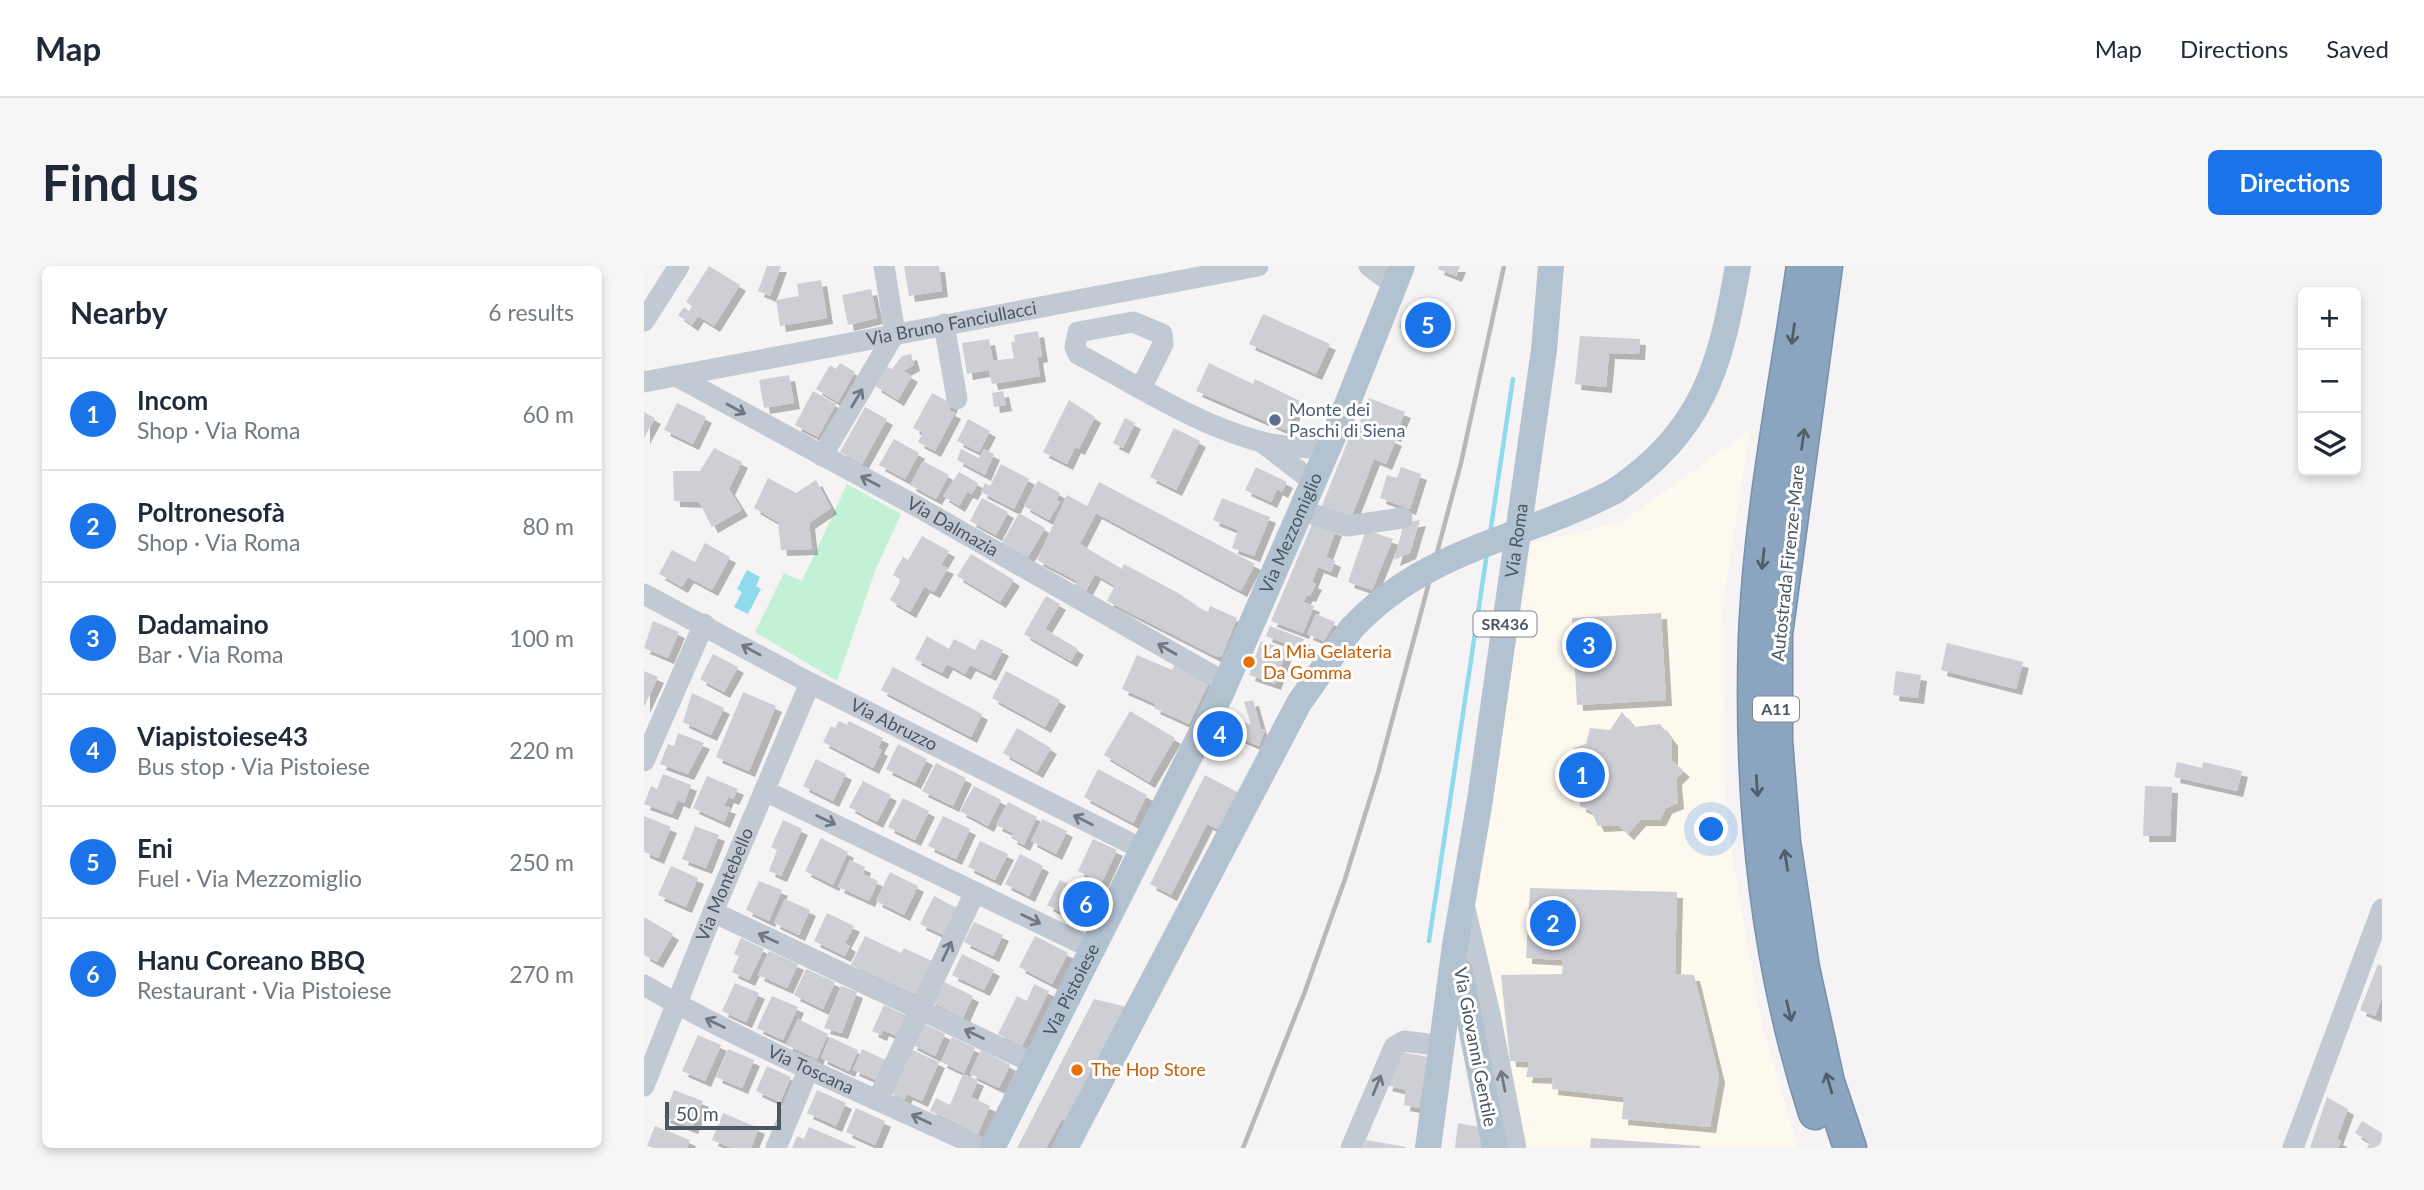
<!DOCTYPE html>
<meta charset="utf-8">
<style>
:root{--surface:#fff;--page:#f6f6f7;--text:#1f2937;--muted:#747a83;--line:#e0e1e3;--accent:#1a73e8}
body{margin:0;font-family:Lato,sans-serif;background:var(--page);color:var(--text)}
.controls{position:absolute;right:21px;top:21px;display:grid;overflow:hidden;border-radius:10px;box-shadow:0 4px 10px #0003}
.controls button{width:63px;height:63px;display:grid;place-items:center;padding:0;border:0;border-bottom:2px solid var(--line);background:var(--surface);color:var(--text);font:35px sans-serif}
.scale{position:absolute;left:21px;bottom:18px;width:116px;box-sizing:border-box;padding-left:7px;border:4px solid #4a5661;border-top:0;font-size:19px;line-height:24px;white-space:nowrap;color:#4a5661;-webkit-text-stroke:5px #fff;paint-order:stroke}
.you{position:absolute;left:1068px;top:564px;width:24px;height:24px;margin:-18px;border:5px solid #fff;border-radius:50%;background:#1a73e8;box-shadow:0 0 0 10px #1a73e833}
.badge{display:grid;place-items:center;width:46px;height:46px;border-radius:50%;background:var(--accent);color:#fff;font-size:23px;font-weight:700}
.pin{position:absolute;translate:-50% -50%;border:4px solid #fff;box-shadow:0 2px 7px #0006}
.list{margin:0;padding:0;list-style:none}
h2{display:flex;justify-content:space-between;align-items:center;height:91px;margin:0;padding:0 28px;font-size:30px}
h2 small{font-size:23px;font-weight:400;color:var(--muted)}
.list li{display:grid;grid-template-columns:46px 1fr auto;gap:21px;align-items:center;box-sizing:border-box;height:112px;padding:0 28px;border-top:2px solid var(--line)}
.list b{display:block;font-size:26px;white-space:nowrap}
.list p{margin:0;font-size:23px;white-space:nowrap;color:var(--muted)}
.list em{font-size:23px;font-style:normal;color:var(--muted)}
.icon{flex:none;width:38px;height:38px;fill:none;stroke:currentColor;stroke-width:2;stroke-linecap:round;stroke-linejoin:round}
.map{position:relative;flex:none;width:1738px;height:882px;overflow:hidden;border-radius:10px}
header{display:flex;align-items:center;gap:42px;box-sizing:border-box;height:98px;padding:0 35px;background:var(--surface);border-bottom:2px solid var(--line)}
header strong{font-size:33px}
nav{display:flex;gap:38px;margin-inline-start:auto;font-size:24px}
.intro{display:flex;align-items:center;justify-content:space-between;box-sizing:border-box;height:168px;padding:0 42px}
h1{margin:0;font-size:49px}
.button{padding:18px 32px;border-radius:10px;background:var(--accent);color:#fff;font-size:24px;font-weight:700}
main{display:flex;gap:42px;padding:0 42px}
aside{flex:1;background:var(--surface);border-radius:10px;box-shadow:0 4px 10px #0003}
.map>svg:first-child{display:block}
</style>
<header>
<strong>Map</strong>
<nav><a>Map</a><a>Directions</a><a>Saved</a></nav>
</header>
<div class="intro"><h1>Find us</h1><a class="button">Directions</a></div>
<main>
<aside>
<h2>Nearby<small>6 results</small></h2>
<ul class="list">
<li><span class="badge">1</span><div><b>Incom</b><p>Shop · Via Roma</p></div><em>60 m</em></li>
<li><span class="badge">2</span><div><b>Poltronesofà</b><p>Shop · Via Roma</p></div><em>80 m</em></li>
<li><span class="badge">3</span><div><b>Dadamaino</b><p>Bar · Via Roma</p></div><em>100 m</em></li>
<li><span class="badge">4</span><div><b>Viapistoiese43</b><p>Bus stop · Via Pistoiese</p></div><em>220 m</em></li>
<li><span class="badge">5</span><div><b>Eni</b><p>Fuel · Via Mezzomiglio</p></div><em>250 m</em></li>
<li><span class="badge">6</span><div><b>Hanu Coreano BBQ</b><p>Restaurant · Via Pistoiese</p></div><em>270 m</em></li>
</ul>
</aside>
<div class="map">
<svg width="1738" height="882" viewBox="0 0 1738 882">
<defs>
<filter id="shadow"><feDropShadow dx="6" dy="6" stdDeviation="0" flood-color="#0004"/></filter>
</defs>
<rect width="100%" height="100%" fill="#f5f3f3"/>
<!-- commercial -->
<path fill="#fdf9ef" d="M1106 164 1079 340 1081 525 1090 600 1118 759 1154 882H877L829 643 888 277 979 255Z"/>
<!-- green -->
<path fill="#c3f1d5" d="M203 218 257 248 231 305 193 415 111 366 140 307 158 315Z"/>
<!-- water -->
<path fill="#90daee" d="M103 304 116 311 112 320 117 323 104 348 90 341 98 326 93 323Z"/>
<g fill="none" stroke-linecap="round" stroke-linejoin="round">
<!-- stream -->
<path stroke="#90daee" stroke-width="4.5" d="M846 268 869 113
M785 675 843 287"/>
</g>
<!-- building -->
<path fill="#cdcfd5" filter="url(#shadow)" d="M65 0 96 19 70 60 54 50 48 59 34 49 40 41 45 45 48 40 42 36Z
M123 0H137L126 30 114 25Z
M260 0H295L298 25 265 30Z
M795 0H816L812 10 794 3Z
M177 14 183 52 136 60 132 34 155 30 153 18Z
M227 23 233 52 204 59 198 29Z
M762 44 796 58 790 75 755 61Z
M619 48 686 78 672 108 605 78Z
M394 65 398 90 393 91 396 110 348 118 345 104 323 108 318 77 345 73 349 95 370 92 367 76H371L370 69Z
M936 70 996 73 995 88 965 87 962 121 931 118Z
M267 88 270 99 259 105 268 110 254 134 231 120 243 101 248 103 258 90Z
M196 97 211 106 194 136 172 123 186 99 192 103Z
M565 97 609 118 611 113 656 135 642 164 552 125Z
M145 109 150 137 120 142 115 114Z
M169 125 192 138 174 171 151 159Z
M359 125 362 139 350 141 348 127Z
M288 127 308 138 305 144 311 147 291 185 274 176 279 167 269 162Z
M725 132 761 146 751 170 716 156Z
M425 134 451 151 435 183 431 181 423 198 399 186Z
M33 137 62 151 49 178 20 164Z
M221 141 243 153 218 198 196 186Z
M0 146 11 152 0 172Z
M481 152 491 157 479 182 469 177Z
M324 153 346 165 335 186 313 175Z
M711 157 752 174 742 198 730 193 707 252 677 242Z
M530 162 556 175 532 224 506 211Z
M250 173 275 187 261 213 235 199Z
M70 182 98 196 85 223 98 244 68 261 55 236 30 235 29 205H56Z
M317 183 335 192 340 183 350 188 341 209 313 194Z
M279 195 305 209 292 233 266 219Z
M357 198 385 213 370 243 337 226 341 217 346 220Z
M612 201 643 216 638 226 633 223 627 236 601 224Z
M757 201 777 208 766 243 736 232 743 209 753 212Z
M315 206 334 217 328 228 323 226 315 240 299 230Z
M124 212 152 227 172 214 187 242 165 257 168 283 137 284 134 256 110 242Z
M394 215 416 227 412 234 416 236 405 254 380 240Z
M455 216 611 298 597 325 452 247 436 278 478 303 480 298 534 327 559 344 564 346 566 340 593 352 578 390 573 391 463 335 471 320 451 308 442 325 431 320 433 315 393 294 423 229 443 240Z
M338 232 364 246 352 269 326 255Z
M578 232 626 251 610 290 588 282 594 264 569 254Z
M375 247 401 262 384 291 358 277Z
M776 254 766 287 750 294 760 257Z
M669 256 692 264 682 291 691 295 687 306 674 301 668 316 672 318 666 330 663 329 659 336 670 340 659 367 627 355Z
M722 264 749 273 728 324 704 316Z
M278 270 305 285 297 299 304 302 290 326 280 321 266 346 246 334 257 314 249 309 259 291 264 294Z
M61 277 86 291 68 324 44 311 38 321 15 308 28 284 51 296Z
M327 288 370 314 356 336 313 310Z
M402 330 416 338 401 363 434 383 427 395 380 368Z
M1017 347 1022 434 933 439 928 352Z
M672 348 691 356 680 375 663 368Z
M9 355 35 366 24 392 0 382Z
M626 360 660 373 656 383 622 370Z
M283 370 305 383 310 373 331 384 337 373 359 384 346 409 326 399 321 408 303 398 298 407 271 393Z
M617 375 643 384 631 418 605 409Z
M1303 377 1379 396 1372 423 1297 404Z
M69 388 94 401 80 426 56 413Z
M493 389 528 404 531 398 566 414 545 458 510 442 512 438 478 423Z
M249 401 338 448 327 471 237 424Z
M0 405 14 411 0 441Z
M362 405 416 434 401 461 348 432Z
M1252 405 1277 409 1274 432 1249 429Z
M99 426 132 440 105 505 72 491Z
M48 427 80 442 67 469 39 456Z
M609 434 617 463 621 464 615 480 580 465 586 450 607 459 600 436Z
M486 445 531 472 505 516 460 489Z
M978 446 990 461 1016 458 1028 474V495L1040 505 1032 513 1034 537 1022 542 1016 554H996L984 568 974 559 954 560 947 545 936 540 938 524 920 510 932 501 930 482 942 478 946 462 966 464Z
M195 455 203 459 205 455 239 472 234 482 238 484 229 502 179 476 187 460 191 462Z
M373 462 407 482 393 506 359 487Z
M34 467 60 477 44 508 16 498 24 478 30 480Z
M254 478 283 493 271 517 242 503Z
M172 493 202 508 189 535 159 520Z
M1533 496 1558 502 1559 496 1598 505 1593 525 1530 511Z
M292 497 322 512 309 540 278 525Z
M454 503 503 529 489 557 440 531Z
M19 508 47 519 40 537 34 534 28 548 0 538 7 520 13 523Z
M561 509 595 527 576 564 563 558 527 629 506 618Z
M63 510 94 523 89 533 84 531 80 540 86 542 80 556 49 542Z
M219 515 247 529 233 556 205 541Z
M330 520 357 534 344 560 316 545Z
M1501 520 1528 521 1526 570H1499Z
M259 532 285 545 271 574 244 561Z
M364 536 393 551 380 579 367 572 369 567 352 559Z
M0 550 27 561 14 592 0 586Z
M299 550 326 563 312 593 284 580Z
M398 553 423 565 412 588 387 575Z
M139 554 158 563 137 610 125 605 133 584 127 581Z
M51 560 75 569 62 602 38 593Z
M177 572 204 586 189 619 161 605Z
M449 573 473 584 458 616 434 605Z
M336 575 364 588 351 614 324 601Z
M376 588 399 600 385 630 361 618Z
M206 594 221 601 219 608 234 615 225 635 194 621Z
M27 600 54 612 42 641 14 629Z
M246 606 274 620 260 649 232 635Z
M416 614 453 633 440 658 403 639Z
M115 615 138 624 125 655 102 644Z
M886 622 1033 626 1031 708 1050 709 1075 811 1066 861 978 853 980 831 908 823 909 812 882 811 885 796 866 795 857 709 918 708 919 694 882 692Z
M290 630 313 642 300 669 276 658Z
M141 633 166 644 155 669 130 657Z
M183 647 210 660 201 677 206 680 201 690 170 675Z
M0 651 29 668 13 696 0 689Z
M330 656 359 669 349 690 320 676Z
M221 670 257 687 260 682 288 695 272 729 207 699Z
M391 670 424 687 408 718 375 701Z
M97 672 120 683 105 714 88 706 95 690 90 688Z
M125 685 154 698 143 722 114 709Z
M318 688 350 704 340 724 308 709Z
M1734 698 1738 700V732L1731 750 1716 744Z
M162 703 191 716 179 743 150 729Z
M296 714 329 730 319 752 285 735Z
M91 717 115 727 102 756 78 745Z
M390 718 405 725 378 780 354 768 373 730 383 735Z
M197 720 213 726 198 767 180 762Z
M128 730 154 741 139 774 113 762Z
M450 733 483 741 421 855 418 853 402 882H373Z
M240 739 265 751 255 771 239 764 237 769 228 765Z
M154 753 184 768 173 793 142 779Z
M278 757 301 768 291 790 267 778Z
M54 769 77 779 61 815 38 805Z
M186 771 214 784 205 805 177 792Z
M308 771 331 782 320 807 297 796Z
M264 782 295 796 278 835 263 828 260 834 243 826Z
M84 783 110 794 98 822 72 811Z
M218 783 246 796 237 816 209 804Z
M337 784 366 799 355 822 326 808Z
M757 786 784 791 775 842 760 839 762 824 742 819Z
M123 800 147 811 136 836 112 825Z
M319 808 334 814 327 831 346 840 334 868 286 845 292 832 306 839Z
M30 824 59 835 48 862 20 851Z
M173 824 202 837 192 860 163 847Z
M1683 831 1704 843 1693 873 1697 875 1694 882H1666Z
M212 842 241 855 231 879 202 866Z
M79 847 115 862 107 882H88L68 874Z
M1718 855 1738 867V882H1723L1726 876 1711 867Z
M814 857 835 861 840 882H811Z
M11 860 46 874 43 882H2Z
M165 861 214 882H148L153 870 160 873Z
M947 872 1057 880 1056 882H946Z
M722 874 762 881V882H719Z"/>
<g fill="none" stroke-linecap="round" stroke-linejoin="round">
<!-- highway casing -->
<g stroke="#7690ad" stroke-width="35">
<path id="highway" d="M1159 0C1141 123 1116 248 1111 372 1106 531 1122 695 1171 847
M1182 0 1132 368V475L1140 576 1159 702 1184 816 1206 882"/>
</g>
<!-- minor -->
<g stroke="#c1cad2" stroke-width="21">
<path d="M725 0 751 19"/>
<path d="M0 55 35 0"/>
<path d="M300 58 313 133"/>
<path id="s1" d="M32 110 274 241 582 417"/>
<path id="s2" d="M0 116 614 0"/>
<path d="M497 122 519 78 518 68 489 56 434 66 431 81 434 88C492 119 553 159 618 176 638 181 661 182 681 183"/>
<path d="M619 177 668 215"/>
<path d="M178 190 251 67 240 0"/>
<path d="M657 244 703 260 758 252"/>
<path id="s3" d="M0 328 166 417 500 584"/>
<path d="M0 495 60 358"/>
<path d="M121 525 449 683"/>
<path d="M820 638 846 748 872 882"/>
<path d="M69 646 391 798"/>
<path id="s4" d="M0 719C108 782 225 829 338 882"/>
<path id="s5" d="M0 820 69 646 166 417"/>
<path d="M234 833 331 626"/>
<path d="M132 882 165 802"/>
<path d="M707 882 750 781 760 775 799 780"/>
<path d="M1649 882 1738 643"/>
</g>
<!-- major -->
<g stroke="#b3c2d1" stroke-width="26">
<path d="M971 225C1060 163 1076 102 1094 0"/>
<path d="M816 705 851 882"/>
<path id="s6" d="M348 882 577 428 702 141 758 0"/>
<path d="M421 882 655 437 707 363"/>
<path id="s7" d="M784 882 811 679 836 534 900 84 907 0"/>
</g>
<!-- highway -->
<use href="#highway" stroke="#8ba5c1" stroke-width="32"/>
<!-- rail -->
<path stroke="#b5b8bd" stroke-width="4.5" d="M599 882 660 728 701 613 734 507 817 197 860 0"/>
<!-- major-bridge -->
<path stroke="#b3c2d1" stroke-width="26" d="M707 363C783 281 876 275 971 225"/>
</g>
<!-- one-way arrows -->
<defs><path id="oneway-shaft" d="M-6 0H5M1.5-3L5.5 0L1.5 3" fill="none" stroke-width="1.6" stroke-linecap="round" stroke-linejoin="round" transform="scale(1.75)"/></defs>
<g stroke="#505e6b">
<use href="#oneway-shaft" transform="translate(1149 68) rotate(98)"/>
<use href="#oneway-shaft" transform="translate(1159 173) rotate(-82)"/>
<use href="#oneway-shaft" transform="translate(1119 293) rotate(96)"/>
<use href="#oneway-shaft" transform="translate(1113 520) rotate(86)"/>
<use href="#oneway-shaft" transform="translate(1142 594) rotate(-99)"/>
<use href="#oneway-shaft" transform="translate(1145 745) rotate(77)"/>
<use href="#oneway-shaft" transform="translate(1185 817) rotate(-106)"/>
</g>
<g stroke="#6e7983">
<use href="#oneway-shaft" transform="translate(213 132) rotate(-59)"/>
<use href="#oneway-shaft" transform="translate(92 143) rotate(29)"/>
<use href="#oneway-shaft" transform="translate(226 215) rotate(-152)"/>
<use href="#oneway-shaft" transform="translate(523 383) rotate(-150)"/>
<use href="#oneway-shaft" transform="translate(107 384) rotate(-151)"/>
<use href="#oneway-shaft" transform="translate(182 554) rotate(26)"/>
<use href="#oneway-shaft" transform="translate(439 554) rotate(-153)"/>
<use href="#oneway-shaft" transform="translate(387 653) rotate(26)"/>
<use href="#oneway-shaft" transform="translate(124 672) rotate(-155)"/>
<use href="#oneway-shaft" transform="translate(303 685) rotate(-65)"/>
<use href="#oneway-shaft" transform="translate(71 757) rotate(-154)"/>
<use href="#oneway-shaft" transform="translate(330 768) rotate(-155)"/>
<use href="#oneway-shaft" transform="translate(859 815) rotate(-101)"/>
<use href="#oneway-shaft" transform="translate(733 819) rotate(-68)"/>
<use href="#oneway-shaft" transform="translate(277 853) rotate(-155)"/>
</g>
<!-- markers -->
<circle fill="#5c6f8a" stroke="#fff" stroke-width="2.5" cx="631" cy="154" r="7"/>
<g fill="#e8710a" stroke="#fff" stroke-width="2.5">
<circle cx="605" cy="396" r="7"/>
<circle cx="433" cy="804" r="7"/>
</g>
<g text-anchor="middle" stroke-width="6" stroke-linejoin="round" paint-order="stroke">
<!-- shield labels -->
<g fill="#fff" stroke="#808990" stroke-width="2">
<rect x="829.5" y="345.5" width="63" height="25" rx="5"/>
<rect x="1109" y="430.5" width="46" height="25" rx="5"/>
</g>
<g font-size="16" font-weight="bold" fill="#4a5661">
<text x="861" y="364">SR436</text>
<text x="1132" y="449">A11</text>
</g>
<!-- street labels -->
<g font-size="18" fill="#4a5661" stroke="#fff">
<text dy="6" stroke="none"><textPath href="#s2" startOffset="313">Via Bruno Fanciullacci</textPath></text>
<text dy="6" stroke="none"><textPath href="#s1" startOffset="315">Via Dalmazia</textPath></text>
<text dy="6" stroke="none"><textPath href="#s6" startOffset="684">Via Mezzomiglio</textPath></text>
<text dy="6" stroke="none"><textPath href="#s7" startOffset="614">Via Roma</textPath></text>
<text transform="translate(1144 297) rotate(-84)" y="6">Autostrada Firenze-Mare</text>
<text dy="6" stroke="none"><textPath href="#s3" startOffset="282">Via Abruzzo</textPath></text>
<text dy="6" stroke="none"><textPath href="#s5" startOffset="217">Via Montebello</textPath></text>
<text dy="6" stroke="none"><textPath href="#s6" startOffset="177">Via Pistoiese</textPath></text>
<text transform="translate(831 781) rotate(79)" y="6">Via Giovanni Gentile</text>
<text dy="6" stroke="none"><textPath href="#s4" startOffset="187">Via Toscana</textPath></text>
</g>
<!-- service labels -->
<g font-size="18" fill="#4e5e75" stroke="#fff" text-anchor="start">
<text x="645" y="150">Monte dei<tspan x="645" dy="21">Paschi di Siena</tspan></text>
</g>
<!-- food labels -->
<g font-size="18" fill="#c56008" stroke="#fff" text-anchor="start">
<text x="619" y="392">La Mia Gelateria<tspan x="619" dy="21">Da Gomma</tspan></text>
<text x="447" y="810">The Hop Store</text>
</g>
</g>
</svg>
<div class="controls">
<button>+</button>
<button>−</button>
<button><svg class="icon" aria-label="layers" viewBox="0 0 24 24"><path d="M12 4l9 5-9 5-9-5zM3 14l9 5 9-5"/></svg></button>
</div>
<div class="scale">50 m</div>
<div class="you"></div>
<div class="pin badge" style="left:938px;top:509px">1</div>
<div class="pin badge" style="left:909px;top:657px">2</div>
<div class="pin badge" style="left:945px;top:379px">3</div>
<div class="pin badge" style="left:576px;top:468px">4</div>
<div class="pin badge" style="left:784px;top:59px">5</div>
<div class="pin badge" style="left:442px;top:638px">6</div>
</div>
</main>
